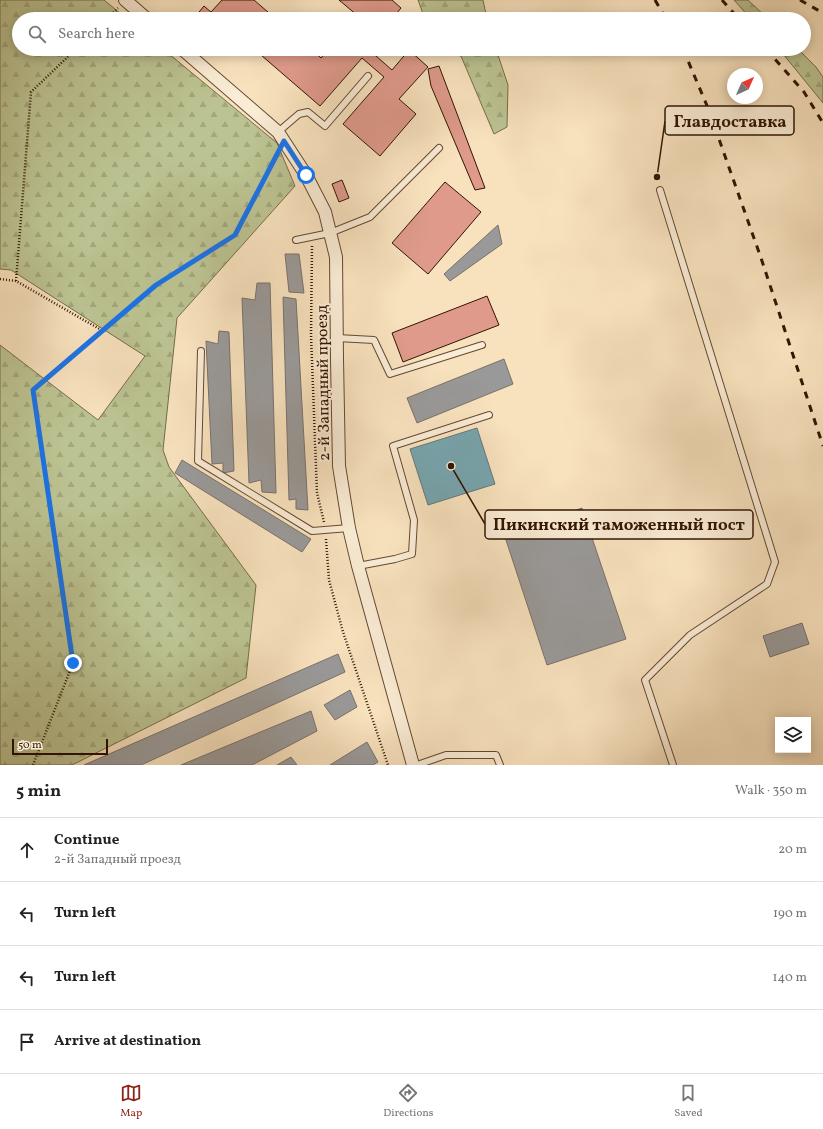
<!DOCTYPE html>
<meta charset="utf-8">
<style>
:root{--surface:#fff;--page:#f2f2f2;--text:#222;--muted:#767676;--line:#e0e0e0;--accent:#8f2418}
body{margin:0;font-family:Vollkorn,serif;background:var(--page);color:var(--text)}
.controls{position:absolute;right:12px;bottom:12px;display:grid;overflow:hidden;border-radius:0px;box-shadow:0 2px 10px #0003}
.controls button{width:36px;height:36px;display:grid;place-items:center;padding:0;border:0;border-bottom:1px solid var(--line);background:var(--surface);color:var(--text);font:20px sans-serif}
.compass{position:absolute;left:727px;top:68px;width:36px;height:36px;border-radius:50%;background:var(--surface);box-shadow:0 2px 10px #0003;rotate:45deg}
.scale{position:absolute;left:12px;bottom:10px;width:96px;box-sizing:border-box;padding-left:4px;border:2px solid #311402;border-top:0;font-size:11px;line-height:14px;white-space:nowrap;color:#311402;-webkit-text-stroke:3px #faecd5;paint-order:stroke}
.stop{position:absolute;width:12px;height:12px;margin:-9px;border:3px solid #1a73e8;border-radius:50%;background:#fff}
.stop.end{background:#1a73e8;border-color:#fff;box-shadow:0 1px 4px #0008}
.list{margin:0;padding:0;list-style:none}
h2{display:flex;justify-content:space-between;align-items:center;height:52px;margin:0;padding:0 16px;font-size:17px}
h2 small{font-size:13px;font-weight:400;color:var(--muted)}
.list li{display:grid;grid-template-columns:26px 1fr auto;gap:12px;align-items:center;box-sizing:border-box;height:64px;padding:0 16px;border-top:1px solid var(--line)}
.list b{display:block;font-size:15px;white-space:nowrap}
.list p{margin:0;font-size:13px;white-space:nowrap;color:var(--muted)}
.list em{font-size:13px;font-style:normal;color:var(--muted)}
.icon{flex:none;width:22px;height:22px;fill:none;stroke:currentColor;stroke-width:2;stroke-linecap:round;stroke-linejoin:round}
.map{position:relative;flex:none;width:823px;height:765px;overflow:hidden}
.search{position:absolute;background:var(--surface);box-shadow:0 2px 10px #0003;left:12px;right:12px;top:12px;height:44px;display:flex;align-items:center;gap:10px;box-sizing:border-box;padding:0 14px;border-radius:22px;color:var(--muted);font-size:15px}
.sheet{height:308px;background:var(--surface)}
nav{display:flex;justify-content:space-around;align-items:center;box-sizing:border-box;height:56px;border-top:1px solid var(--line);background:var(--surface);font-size:11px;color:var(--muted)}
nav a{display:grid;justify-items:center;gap:2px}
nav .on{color:var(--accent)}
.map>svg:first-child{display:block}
</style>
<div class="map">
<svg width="823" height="765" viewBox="0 0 823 765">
<defs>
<pattern id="forest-firs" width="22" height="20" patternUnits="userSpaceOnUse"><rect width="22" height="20" fill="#bcc392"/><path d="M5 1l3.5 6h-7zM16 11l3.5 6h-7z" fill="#a2a77c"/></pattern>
</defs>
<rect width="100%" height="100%" fill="#f8e2be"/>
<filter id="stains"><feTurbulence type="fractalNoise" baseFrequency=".005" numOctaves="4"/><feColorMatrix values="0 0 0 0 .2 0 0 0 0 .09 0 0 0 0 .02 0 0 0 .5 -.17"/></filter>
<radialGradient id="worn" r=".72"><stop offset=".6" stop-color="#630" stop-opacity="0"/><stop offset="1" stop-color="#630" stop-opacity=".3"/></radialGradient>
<!-- forest -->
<path fill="url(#forest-firs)" stroke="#766c4a" d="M0 0H104L127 19H19V49H163L277 143 295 186 177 318 163 450 169 467 256 585 246 678 72 765H0V345L98 420 145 356 11 270 0 269Z
M418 0H483L487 19H425Z
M734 0H748L768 19H751Z
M433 49H496L508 85 507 127 494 134 461 56 434 50Z
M779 49H798L816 67 823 77V103Z"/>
<!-- public -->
<path fill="#76a5af" stroke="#617a7b" d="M477 428 495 484 428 505 410 449Z"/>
<!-- industry -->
<path fill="#999" stroke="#7a716c" d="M498 225 502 244 450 281 444 274Z
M285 254H299L304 293 289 292Z
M257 283H270L276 493 262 492 261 480 249 483 242 298 255 300Z
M283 297 296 299 308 510 296 509V499L289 500Z
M219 331 229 332 234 471 223 473V463L212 464 206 341 218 344Z
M504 359 513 384 417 423 407 398Z
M182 460 311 539 302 552 175 473Z
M582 508 626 639 547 665 504 534Z
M802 623 809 644 770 657 763 636Z
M338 654 345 672 141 765H84Z
M350 690 357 707 335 720 324 705Z
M311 711 317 731 252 765H181Z
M367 742 378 762 373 765H330Z
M291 757 297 765H277Z"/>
<!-- building -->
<path fill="#df9a8b" stroke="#311402" d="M222 0H254L276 19H220L211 12Z
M339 0H392L401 8 392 19H356L358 16Z
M204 6 212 13 208 19H198L195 17Z
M254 49H311L321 58 329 49H368L392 70 409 50 428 67 399 99 416 114 380 156 343 124 384 77 362 58 320 106Z
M439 66 485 188 475 190 431 86 428 69Z
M342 180 349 198 339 202 332 184Z
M445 182 481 212 428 274 392 243Z
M487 296 499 325 403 362 392 333Z"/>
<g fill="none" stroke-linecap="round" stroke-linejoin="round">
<!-- service casing -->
<g stroke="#634831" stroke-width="8">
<path id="service" d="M278 132 299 114 308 112 325 126 368 76
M660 190 775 562 767 584 690 635 645 680 673 765
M296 240 330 233 370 217 439 148
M337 338 374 340 390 374 482 345
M201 351 198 461 312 531 349 528
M358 566 395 559 412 554 414 520 393 446 489 415
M417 765 446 755H496L500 765"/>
</g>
<!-- minor casing -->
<g stroke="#634831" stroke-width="14">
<path id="minor" d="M125 0 147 19
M182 49 278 132 306 175 325 212 336 257 337 359 339 466 349 528 358 566 413 765"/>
</g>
<!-- path -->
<path stroke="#311402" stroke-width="2.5" stroke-dasharray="1 2" stroke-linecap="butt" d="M107 19 118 8
M312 246 311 335 317 493 324 522
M0 279 16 281 103 331 156 285 235 235 279 152
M16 281 31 92 76 49
M326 539 329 580 343 632 388 765
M33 765 73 663 33 390 103 331"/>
<!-- service -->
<use href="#service" stroke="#faecd5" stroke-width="6"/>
<!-- minor -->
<use href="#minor" stroke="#faecd5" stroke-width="12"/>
<!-- rail -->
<path stroke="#311402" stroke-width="3" stroke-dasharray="7 7" stroke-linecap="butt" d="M655 0 666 19
M722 0 739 19
M800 0 823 13
M683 49 708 108 761 258 823 446
M766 49 804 92 823 123"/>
</g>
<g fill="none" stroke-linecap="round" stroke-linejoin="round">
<!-- route -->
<path stroke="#1a73e8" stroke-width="5" d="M73 663 33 390 156 285 235 235 284 141 306 175"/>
</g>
<g text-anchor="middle" stroke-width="4" stroke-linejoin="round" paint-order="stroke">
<!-- street labels -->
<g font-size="16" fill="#311402" stroke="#faecd5">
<text transform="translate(322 383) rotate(-91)" y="6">2-й Западный проезд</text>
</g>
</g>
<!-- callouts -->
<path fill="none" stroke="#311402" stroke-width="1.5" d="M657 177L665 121M451 466L485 524"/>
<g fill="#311402" stroke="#faecd5" stroke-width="1.5">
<circle cx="657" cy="177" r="4"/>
<circle cx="451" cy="466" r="4"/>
</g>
<g fill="#faecd5" stroke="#311402" stroke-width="1.5">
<rect x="665" y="106" width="129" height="29" rx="4"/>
<rect x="485" y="510" width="268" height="29" rx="4"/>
</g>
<g font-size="17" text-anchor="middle" font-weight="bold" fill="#311402">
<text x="730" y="127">Главдоставка</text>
<text x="619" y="530">Пикинский таможенный пост</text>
</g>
<rect width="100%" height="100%" filter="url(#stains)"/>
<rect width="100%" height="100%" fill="url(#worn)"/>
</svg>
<div class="controls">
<button><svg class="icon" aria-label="layers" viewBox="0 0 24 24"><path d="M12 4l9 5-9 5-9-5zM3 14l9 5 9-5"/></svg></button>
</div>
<svg class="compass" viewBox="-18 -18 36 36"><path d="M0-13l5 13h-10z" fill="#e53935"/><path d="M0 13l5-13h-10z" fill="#767676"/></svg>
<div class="scale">50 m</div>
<div class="stop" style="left:306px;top:175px"></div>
<div class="stop end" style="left:73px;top:663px"></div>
<div class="search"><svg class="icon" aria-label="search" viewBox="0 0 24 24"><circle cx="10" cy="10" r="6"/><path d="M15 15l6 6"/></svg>Search here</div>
</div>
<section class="sheet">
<h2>5 min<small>Walk · 350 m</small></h2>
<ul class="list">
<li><svg class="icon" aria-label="ahead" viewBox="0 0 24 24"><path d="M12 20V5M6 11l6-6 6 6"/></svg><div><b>Continue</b><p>2-й Западный проезд</p></div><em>20 m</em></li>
<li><svg class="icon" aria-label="left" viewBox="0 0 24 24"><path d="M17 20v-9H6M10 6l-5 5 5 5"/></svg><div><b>Turn left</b></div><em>190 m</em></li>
<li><svg class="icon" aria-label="left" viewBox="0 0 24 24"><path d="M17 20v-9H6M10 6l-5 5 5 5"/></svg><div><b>Turn left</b></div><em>140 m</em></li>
<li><svg class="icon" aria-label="arrive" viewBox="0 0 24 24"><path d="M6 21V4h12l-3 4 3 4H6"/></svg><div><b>Arrive at destination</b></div></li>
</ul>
</section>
<nav>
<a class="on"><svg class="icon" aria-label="map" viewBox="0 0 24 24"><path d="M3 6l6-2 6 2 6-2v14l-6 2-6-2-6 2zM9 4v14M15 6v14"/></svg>Map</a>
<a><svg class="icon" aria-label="directions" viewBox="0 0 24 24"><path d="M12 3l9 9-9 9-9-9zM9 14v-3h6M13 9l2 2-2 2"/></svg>Directions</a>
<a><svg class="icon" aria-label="saved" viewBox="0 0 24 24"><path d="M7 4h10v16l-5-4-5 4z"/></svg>Saved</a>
</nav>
